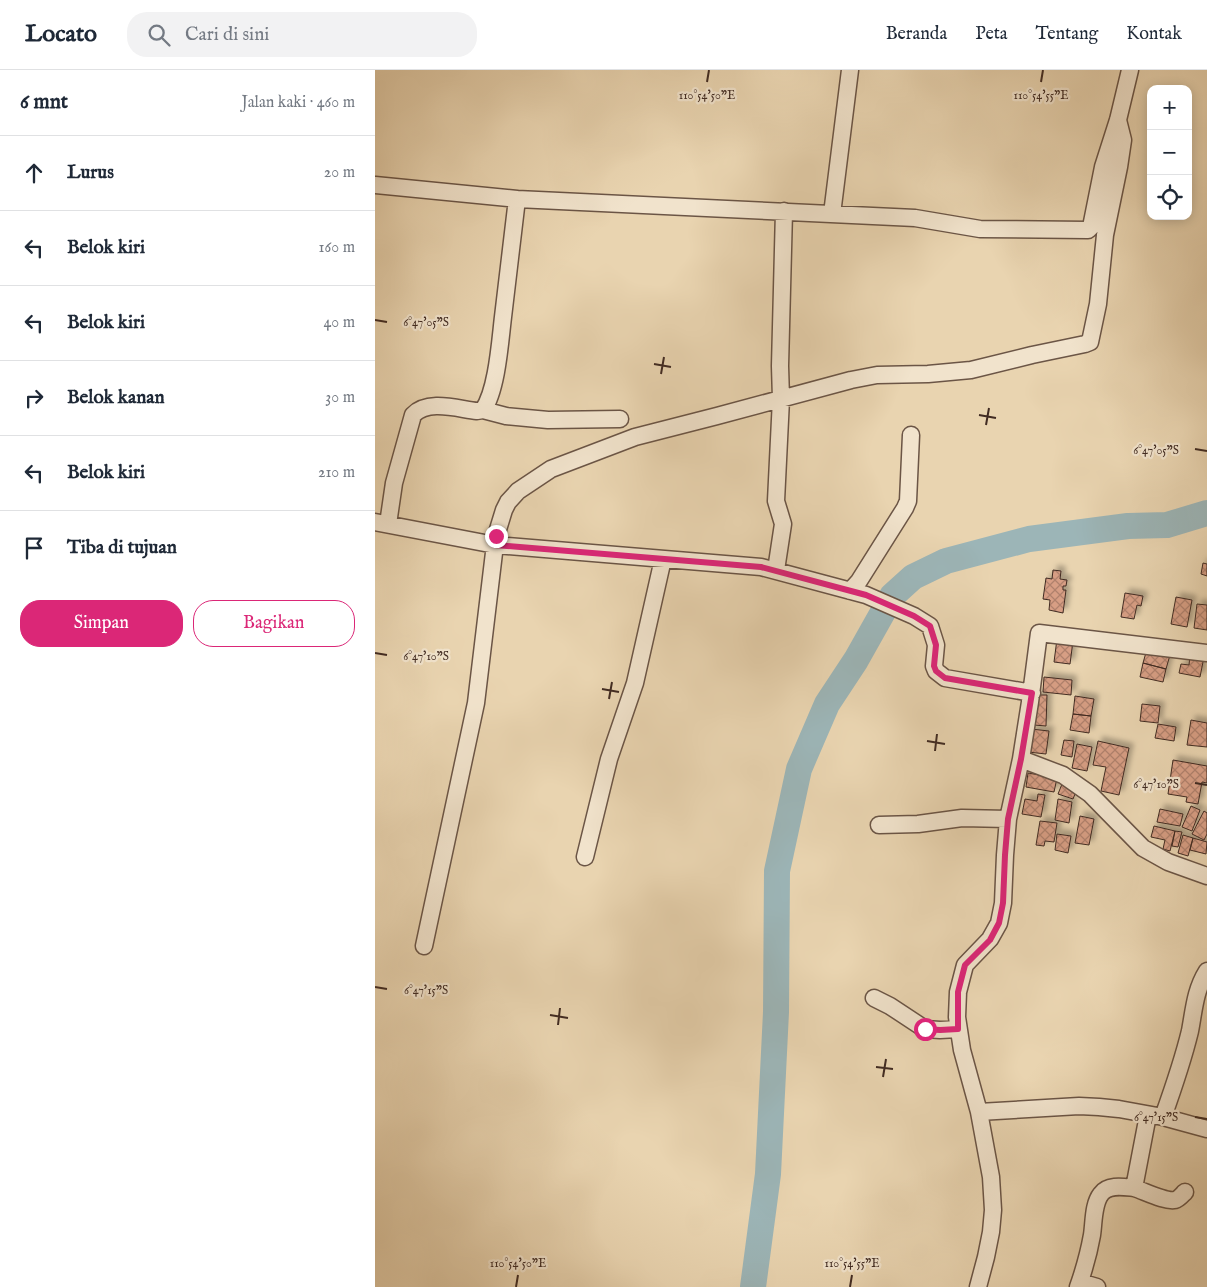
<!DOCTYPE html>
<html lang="id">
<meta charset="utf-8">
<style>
:root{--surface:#fff;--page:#f2f2f3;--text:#1f2937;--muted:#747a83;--line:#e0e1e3;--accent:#db2777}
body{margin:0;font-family:"IM FELL English",serif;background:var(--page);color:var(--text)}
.controls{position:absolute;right:15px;top:15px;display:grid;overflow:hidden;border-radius:10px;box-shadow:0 2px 12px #0003}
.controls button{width:45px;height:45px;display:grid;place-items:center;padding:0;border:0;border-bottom:1px solid var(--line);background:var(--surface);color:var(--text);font:25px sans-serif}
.stop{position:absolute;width:15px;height:15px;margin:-11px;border:4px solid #db2777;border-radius:50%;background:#fff}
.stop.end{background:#db2777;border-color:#fff;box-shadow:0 1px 5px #0008}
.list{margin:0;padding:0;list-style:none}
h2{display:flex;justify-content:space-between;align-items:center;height:65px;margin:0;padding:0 20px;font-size:21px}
h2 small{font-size:16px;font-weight:400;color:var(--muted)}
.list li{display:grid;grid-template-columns:32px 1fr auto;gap:15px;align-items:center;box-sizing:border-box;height:75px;padding:0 20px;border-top:1px solid var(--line)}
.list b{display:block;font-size:19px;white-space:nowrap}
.list em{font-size:16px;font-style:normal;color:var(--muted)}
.actions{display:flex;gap:10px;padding:15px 20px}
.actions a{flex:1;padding:11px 0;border:1px solid var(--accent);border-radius:20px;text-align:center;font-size:18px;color:var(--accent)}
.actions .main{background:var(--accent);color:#fff}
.icon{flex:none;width:28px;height:28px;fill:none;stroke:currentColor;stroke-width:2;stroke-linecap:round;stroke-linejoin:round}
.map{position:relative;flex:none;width:832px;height:1217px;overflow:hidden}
header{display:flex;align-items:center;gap:30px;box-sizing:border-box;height:70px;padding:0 25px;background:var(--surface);border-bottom:1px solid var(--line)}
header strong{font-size:24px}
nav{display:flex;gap:28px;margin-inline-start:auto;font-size:18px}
.search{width:350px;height:45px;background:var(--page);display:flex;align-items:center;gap:12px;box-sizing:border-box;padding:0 18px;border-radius:20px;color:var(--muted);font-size:19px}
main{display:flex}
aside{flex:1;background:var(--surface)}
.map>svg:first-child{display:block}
</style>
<header>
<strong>Locato</strong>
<div class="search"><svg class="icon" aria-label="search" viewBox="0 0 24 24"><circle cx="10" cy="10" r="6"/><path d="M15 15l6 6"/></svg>Cari di sini</div>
<nav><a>Beranda</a><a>Peta</a><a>Tentang</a><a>Kontak</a></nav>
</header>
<main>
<aside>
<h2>6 mnt<small>Jalan kaki · 460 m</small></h2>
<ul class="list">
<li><svg class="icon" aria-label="ahead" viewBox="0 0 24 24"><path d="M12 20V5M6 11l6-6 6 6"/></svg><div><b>Lurus</b></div><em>20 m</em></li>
<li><svg class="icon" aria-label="left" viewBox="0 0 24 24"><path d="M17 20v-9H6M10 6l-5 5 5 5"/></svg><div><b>Belok kiri</b></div><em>160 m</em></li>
<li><svg class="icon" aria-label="left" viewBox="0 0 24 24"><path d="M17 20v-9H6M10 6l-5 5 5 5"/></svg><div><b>Belok kiri</b></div><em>40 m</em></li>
<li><svg class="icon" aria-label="right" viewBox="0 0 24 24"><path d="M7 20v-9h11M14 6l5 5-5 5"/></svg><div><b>Belok kanan</b></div><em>30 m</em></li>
<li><svg class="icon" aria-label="left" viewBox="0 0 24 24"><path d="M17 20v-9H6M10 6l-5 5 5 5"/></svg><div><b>Belok kiri</b></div><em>210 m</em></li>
<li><svg class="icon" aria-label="arrive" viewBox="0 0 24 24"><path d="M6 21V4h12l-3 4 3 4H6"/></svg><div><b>Tiba di tujuan</b></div></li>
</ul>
<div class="actions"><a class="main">Simpan</a><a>Bagikan</a></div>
</aside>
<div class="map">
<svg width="832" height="1217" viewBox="0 0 832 1217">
<defs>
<pattern id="building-cross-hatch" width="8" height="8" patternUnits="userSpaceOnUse" patternTransform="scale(1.25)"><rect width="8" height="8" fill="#d79e84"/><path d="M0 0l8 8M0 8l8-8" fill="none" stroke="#b0816c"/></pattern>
<filter id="shadow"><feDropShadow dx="4.5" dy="-4.5" stdDeviation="2.5" flood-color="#0004"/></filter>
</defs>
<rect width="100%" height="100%" fill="#e9d4b0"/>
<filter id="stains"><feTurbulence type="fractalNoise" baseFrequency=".004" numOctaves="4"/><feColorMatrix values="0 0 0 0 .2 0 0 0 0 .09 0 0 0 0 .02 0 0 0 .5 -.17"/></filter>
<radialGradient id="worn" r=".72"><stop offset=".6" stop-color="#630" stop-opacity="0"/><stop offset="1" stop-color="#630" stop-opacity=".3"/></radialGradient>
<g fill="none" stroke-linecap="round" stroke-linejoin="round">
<!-- river -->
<path stroke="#9cb5b7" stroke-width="26" d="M378 1217 393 1104 401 942 402 801 424 699 452 634 481 590 517 526 538 507 571 491 654 469 753 456 792 455 832 443"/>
</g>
<!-- building -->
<path fill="url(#building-cross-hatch)" stroke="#412b22" filter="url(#shadow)" d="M828 493 832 494V506L826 504Z
M678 500 686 501 685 509 692 510 691 516H688V520H691L688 543 674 540 675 530 668 529 671 508 677 509Z
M750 523 768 526 766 536 762 535 759 549 746 547Z
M801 527 817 530 812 557 796 554Z
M822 534 832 535V560L819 558Z
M682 569 698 571 695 594 679 592Z
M772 579 795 585 791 599 768 593Z
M815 585 829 587 825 607 804 603 806 594 814 595Z
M768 593 791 599 788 612 765 607Z
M669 607 697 610 696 625 668 622Z
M660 625H672L671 656 659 655Z
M700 626 719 629 716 646 698 644Z
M767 634 785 636 783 653 765 651Z
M698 644 716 646 714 663 695 660Z
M816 650 832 653V677L812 675Z
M783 654 801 657 799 671 780 668Z
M656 659 674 661 671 684 653 682Z
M689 670 699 671 697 687 686 685Z
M723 671 754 678 744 725 726 721 731 697 718 695Z
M702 674 717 677 712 701 697 698Z
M798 690 832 696V713L827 712 823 734 811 732 812 727 793 724Z
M653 703 682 708 679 722 651 717Z
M687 714 702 719 698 729 683 724Z
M663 724 670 725 666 747 647 744 650 729 662 731Z
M683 729 697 732 694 753 680 750Z
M816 736 825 740 817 761 807 757Z
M785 739 808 744 805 756 782 752Z
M829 741 832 743V764L829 770 817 764Z
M705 746 719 749 714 775 700 773Z
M665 751 682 753 679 772 670 771 669 776 661 775Z
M779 756 800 761 795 781 788 779 790 770 776 767Z
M800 761 807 762 803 777 797 776Z
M682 764 696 766 693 783 680 780Z
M808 765 818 768 813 786 803 783Z
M818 768 832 772 831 784 815 780Z"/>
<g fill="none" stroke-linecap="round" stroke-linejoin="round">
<!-- minor casing -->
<g stroke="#6b5546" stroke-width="19">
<path id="minor" d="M0 115 142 129 540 148 605 159 713 160 716 157 728 97 743 50 755 0
M457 144 475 0
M108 340 131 346 173 350 245 349
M0 452 120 475 386 497 491 525 539 546 555 556 561 575 559 596 561 601 570 608 657 623
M13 454 19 413 38 345C53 329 83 339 102 341L108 340C122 320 125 272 128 247 133 208 137 168 142 129
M401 500 408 454 401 431 406 329 405 296 409 141
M475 521 484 511 530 438 533 431 536 365
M646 689 688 705 715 724 768 778 793 792 832 806
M504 755 543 754 587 748 633 749
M210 787 234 689 260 613 288 489
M49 876 101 633 121 466 129 440 133 432 143 421 176 399 260 367 342 346 476 310 502 305 553 304 596 300 657 285 710 274 715 272 723 234 730 165 744 97 748 70 743 50
M499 928 515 936 550 959 565 960 583 959
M604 1042 704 1036 724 1037 744 1039 788 1047 832 1059
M788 1047C798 1019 808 990 815 961 819 940 820 920 832 901
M759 1118C769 1121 790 1132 800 1130 804 1129 807 1125 810 1122
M705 1212 722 1217
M603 1217 611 1187 616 1162 618 1140 616 1107 604 1042 587 980 582 947 583 922 590 895 615 869 624 853 628 833 630 785 633 749 646 689 655 632 664 563 832 583
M703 1217C709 1200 714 1182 717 1165 719 1152 718 1134 726 1124 733 1114 749 1117 759 1118L773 1045"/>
</g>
<!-- minor -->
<use href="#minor" stroke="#f1e3cc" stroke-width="16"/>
</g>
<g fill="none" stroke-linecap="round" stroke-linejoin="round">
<!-- route -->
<path stroke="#db2777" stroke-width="6" d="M121 466 120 475 386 497 491 525 539 546 555 556 561 575 559 596 561 601 570 608 657 623 646 689 633 749 630 785 628 833 624 853 615 870 590 895 583 922V959L565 960 550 959"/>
</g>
<!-- ticks -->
<path fill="none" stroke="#412b22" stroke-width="2" d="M332 12 334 0M666 12 668 0M0 250 12 252M279 294 296 297M286 304 289 287M604 345 621 348M611 355 614 338M820 379 832 381M0 583 12 585M227 619 244 622M234 629 237 612M552 671 570 674M560 681 562 664M820 713 832 715M0 917 12 919M175 945 193 948M183 955 185 938M501 997 518 999M508 1007 511 989M820 1047 832 1049M141 1217 143 1205M475 1217 477 1205"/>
<g font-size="12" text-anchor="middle" fill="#412b22" stroke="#f1e3cc" stroke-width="4.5" stroke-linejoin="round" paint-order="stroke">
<text x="332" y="29">110°54'50"E</text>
<text x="666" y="29">110°54'55"E</text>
<text x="51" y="256">6°47'05"S</text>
<text x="781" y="384">6°47'05"S</text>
<text x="51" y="590">6°47'10"S</text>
<text x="781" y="718">6°47'10"S</text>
<text x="51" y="924">6°47'15"S</text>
<text x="781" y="1051">6°47'15"S</text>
<text x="143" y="1197">110°54'50"E</text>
<text x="477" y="1197">110°54'55"E</text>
</g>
<rect width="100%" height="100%" filter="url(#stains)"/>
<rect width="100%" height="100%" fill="url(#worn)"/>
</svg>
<div class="controls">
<button>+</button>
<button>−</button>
<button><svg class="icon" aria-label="locate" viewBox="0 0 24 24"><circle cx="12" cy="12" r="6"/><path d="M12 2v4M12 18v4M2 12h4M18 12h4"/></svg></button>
</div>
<div class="stop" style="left:550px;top:959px"></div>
<div class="stop end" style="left:121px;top:466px"></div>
</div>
</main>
